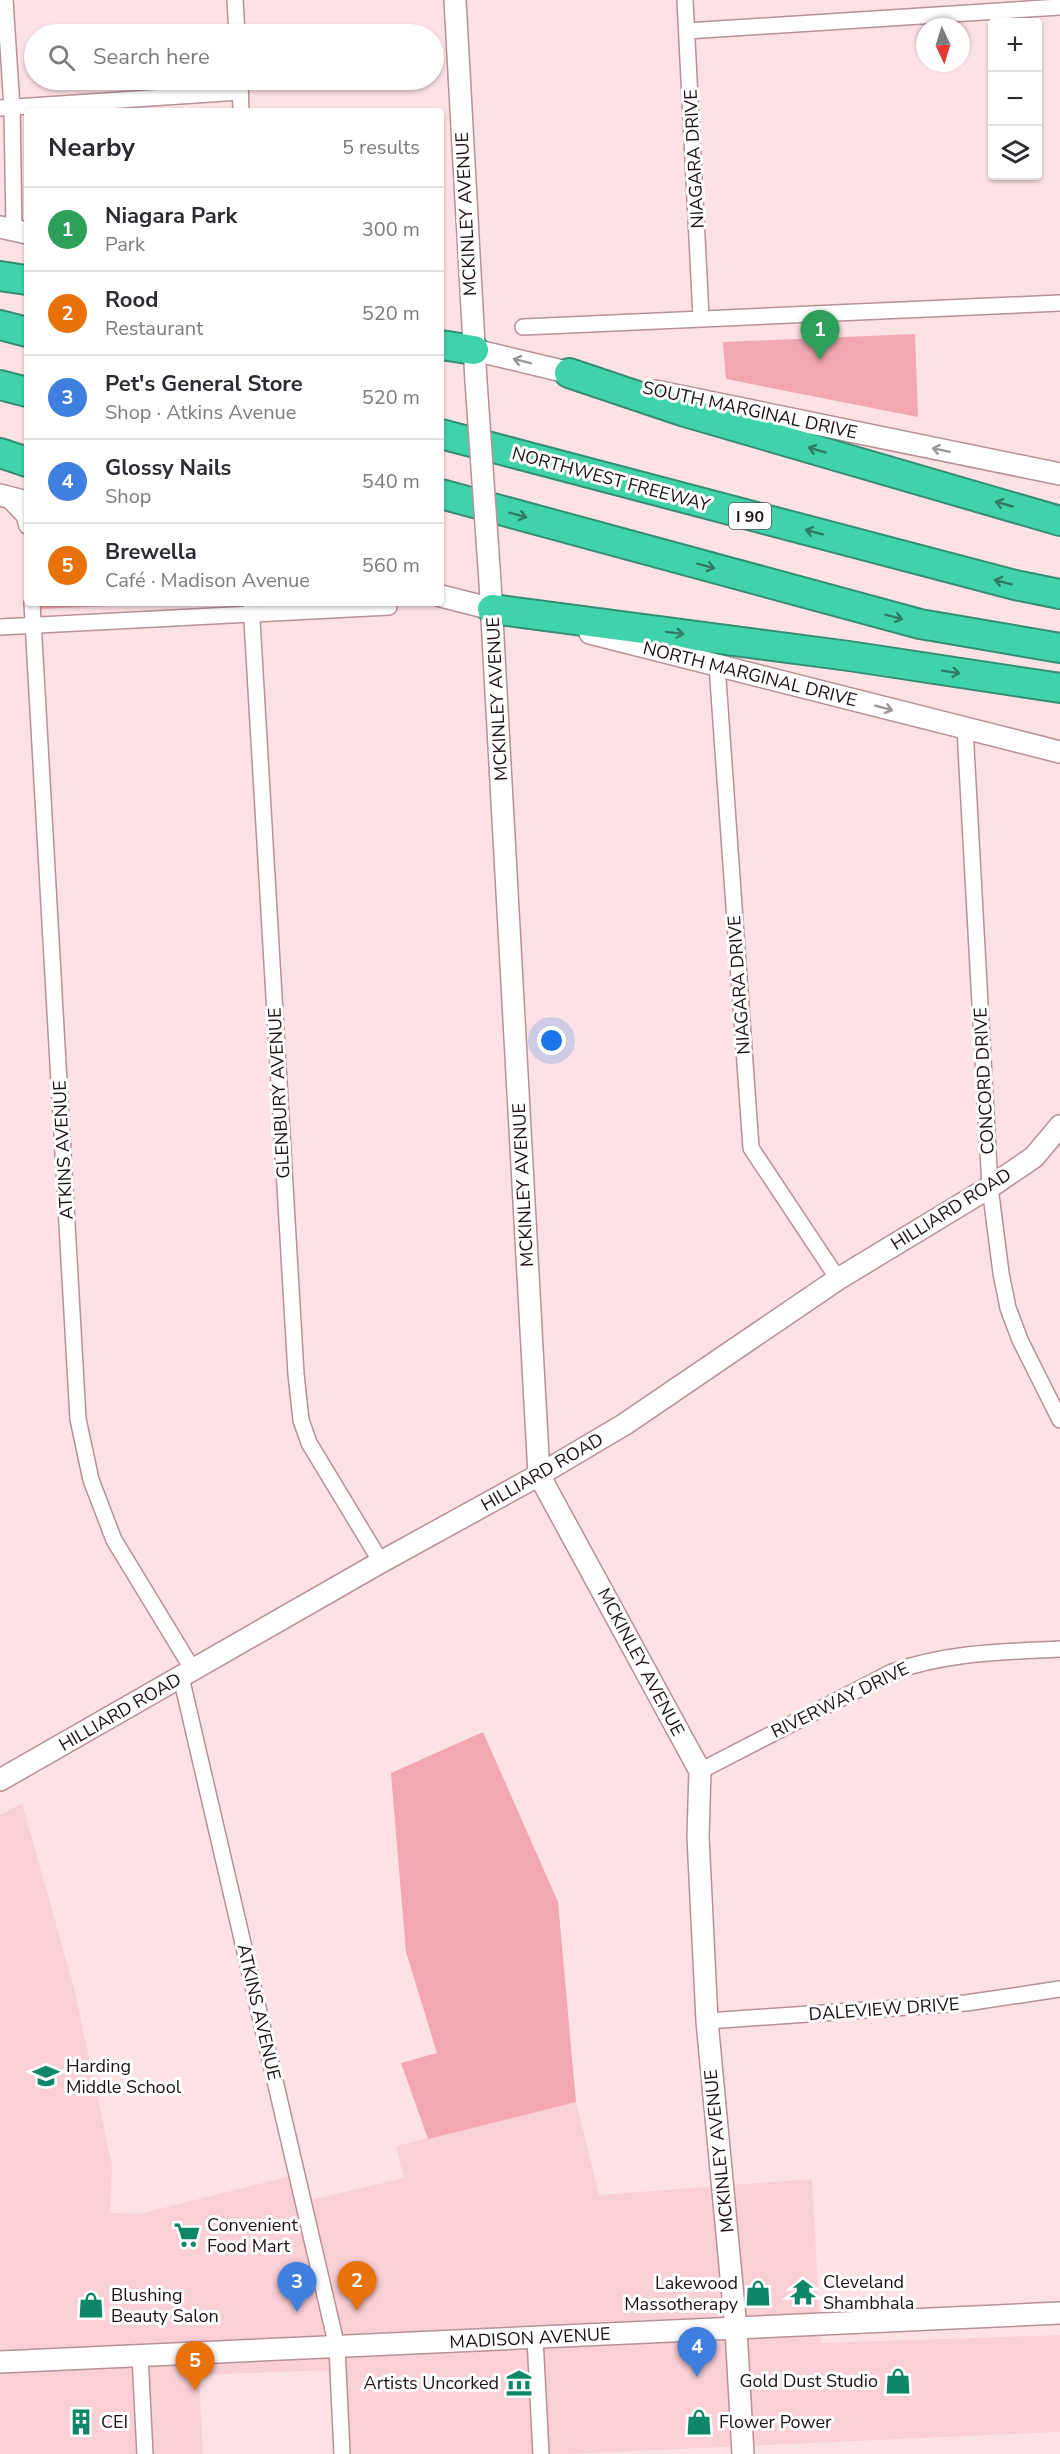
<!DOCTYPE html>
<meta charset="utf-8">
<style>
:root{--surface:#fff;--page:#f2f2f3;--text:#2b2b33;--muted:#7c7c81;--line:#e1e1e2;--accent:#0d8768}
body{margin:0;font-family:"Nunito Sans",sans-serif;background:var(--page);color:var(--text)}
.controls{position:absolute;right:18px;top:18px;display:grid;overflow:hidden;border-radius:6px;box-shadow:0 2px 4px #0004}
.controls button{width:54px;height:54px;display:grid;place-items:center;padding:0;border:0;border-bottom:2px solid var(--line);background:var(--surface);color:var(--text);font:30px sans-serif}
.compass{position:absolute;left:916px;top:18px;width:54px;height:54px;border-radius:50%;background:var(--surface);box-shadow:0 2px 4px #0004;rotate:176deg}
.you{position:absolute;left:552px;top:1041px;width:21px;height:21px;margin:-15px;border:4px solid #fff;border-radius:50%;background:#1a73e8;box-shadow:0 0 0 9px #1a73e833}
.badge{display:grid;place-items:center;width:39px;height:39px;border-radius:50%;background:var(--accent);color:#fff;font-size:20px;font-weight:700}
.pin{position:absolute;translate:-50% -50px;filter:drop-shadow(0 2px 3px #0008)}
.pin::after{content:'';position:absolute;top:32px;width:21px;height:18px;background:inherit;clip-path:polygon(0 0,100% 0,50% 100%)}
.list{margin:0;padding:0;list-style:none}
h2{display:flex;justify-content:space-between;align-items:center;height:78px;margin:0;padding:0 24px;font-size:26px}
h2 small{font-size:20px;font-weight:400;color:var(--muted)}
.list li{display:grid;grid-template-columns:39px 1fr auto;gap:18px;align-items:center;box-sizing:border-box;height:84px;padding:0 24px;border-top:2px solid var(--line)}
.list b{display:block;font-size:22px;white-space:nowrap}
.list p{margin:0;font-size:20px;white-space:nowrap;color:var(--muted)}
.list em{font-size:20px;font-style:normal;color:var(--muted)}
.icon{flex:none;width:33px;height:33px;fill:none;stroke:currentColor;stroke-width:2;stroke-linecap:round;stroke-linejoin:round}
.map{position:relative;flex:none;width:1060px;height:2454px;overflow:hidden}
.search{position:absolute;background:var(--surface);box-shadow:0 2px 4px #0004;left:24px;top:24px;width:420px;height:66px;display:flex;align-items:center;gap:15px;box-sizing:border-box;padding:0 21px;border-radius:33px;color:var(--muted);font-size:22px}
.panel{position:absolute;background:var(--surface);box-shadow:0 2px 4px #0004;left:24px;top:108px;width:420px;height:498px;border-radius:6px}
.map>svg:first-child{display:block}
</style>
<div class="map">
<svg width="1060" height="2454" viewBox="0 0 1060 2454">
<rect width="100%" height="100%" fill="#fde2e5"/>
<!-- built -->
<path fill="#fad0d6" d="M22 1803 74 1988 112 2165 110 2213 139 2214 291 2176 298 2203 404 2178 396 2146 576 2102 599 2195 812 2179 821 2343 1060 2335V2432L567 2454H336L331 2370 199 2375 203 2454H0V1815Z"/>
<!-- green -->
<path fill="#f2a7b2" d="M915 334 918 417 726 379 723 342Z
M37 603H183L37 609Z
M483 1732 558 1902 576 2102 428 2139 401 2063 437 2053 406 1952 391 1773Z"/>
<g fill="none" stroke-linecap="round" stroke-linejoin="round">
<!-- street casing -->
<g stroke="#b89095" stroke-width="18">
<path id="street" d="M5 0 12 108 14 230
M235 0 237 34
M685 0 701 317
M687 31 1060 7
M240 80 241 111
M0 108 240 92
M523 327 1060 303
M6 497 24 516 27 526
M32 603 78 1419 91 1480 114 1540 193 1670
M251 603 296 1374 301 1420 309 1443 381 1562
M0 627 389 607
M717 665 751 1148 838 1279
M965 729 990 1187 1001 1273 1008 1308 1020 1340 1060 1420
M181 1677 337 2347 342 2454
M700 1771 892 1672C949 1652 1001 1652 1060 1649
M707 2021 966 2003 1060 1989
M535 2338 541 2454
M140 2356 145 2454"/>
</g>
<!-- secondary casing -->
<g stroke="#b89095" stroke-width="24">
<path id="secondary" d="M455 0 476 381
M0 227 27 233
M462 347 583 376
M655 391 1060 474
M0 495 27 502
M490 582 539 1475 700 1771 698 1836 707 2021 736 2329 743 2454
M441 596 504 612
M590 633 1060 752
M0 1780 381 1562 539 1475 625 1424 838 1279 990 1187 1034 1157 1060 1126
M0 2362 1060 2313"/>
</g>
<!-- highway casing -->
<g stroke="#348e74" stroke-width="32">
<path id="highway" d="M0 276 27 280
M0 325 27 332
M441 345 474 350
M569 373 685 412 1060 521
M0 385 27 392
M441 434 1015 585 1060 594
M0 453 27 462
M441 494 920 624 1060 648
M492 609 849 656 1060 688"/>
</g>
<!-- street -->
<use href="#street" stroke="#fff" stroke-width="15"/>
<!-- secondary -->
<use href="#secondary" stroke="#fff" stroke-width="21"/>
<!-- highway -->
<use href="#highway" stroke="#40d2a8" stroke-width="28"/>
<!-- secondary-bridge casing -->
<g stroke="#b89095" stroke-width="24" stroke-linecap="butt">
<path id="secondary-bridge" d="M476 381 490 582"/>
</g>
<!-- secondary-bridge -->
<use href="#secondary-bridge" stroke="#fff" stroke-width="21"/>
</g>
<!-- one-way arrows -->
<defs><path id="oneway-shaft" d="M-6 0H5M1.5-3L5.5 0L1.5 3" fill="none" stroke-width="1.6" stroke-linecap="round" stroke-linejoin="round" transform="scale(1.5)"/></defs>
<g stroke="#9a9495">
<use href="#oneway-shaft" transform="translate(522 361) rotate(-166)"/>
<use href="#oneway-shaft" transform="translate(941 450) rotate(-168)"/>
<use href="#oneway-shaft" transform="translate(884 708) rotate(15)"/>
</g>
<g stroke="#317b65">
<use href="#oneway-shaft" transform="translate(817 450) rotate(-164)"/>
<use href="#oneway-shaft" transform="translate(1004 504) rotate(-164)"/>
<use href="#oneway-shaft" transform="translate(518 515) rotate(15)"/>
<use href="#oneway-shaft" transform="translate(814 532) rotate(-165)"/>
<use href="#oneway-shaft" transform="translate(706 566) rotate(15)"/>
<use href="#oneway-shaft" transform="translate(1003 582) rotate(-165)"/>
<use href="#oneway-shaft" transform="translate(894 617) rotate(15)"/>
<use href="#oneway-shaft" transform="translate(675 633) rotate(7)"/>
<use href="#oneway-shaft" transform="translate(951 672) rotate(9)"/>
</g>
<!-- icons -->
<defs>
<g id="school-bare" transform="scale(2.07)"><path d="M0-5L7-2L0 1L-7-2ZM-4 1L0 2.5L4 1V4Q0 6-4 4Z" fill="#0d8768" stroke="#fff" stroke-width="2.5" paint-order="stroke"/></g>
<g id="supermarket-bare" transform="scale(2.07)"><path d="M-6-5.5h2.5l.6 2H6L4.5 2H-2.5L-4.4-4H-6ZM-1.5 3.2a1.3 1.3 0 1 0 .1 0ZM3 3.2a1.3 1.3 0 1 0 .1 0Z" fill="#0d8768" stroke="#fff" stroke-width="2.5" paint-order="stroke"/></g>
<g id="temple-bare" transform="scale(2.07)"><path d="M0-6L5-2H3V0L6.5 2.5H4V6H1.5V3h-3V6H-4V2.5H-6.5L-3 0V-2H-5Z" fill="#0d8768" stroke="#fff" stroke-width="2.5" paint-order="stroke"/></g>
<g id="shop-bare" transform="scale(2.07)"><path d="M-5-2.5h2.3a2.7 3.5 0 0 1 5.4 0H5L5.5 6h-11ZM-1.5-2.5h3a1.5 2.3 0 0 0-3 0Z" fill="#0d8768" stroke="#fff" stroke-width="2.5" paint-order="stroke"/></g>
<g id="museum-bare" transform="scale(2.07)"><path d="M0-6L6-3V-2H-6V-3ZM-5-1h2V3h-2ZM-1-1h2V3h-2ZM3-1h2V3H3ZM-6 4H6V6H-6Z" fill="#0d8768" stroke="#fff" stroke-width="2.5" paint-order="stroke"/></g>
<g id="building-bare" transform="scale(2.07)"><path d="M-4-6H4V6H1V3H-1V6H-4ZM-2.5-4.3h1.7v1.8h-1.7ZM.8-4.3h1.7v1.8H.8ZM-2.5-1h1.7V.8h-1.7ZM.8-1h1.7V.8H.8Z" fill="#0d8768" stroke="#fff" stroke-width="2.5" paint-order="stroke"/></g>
</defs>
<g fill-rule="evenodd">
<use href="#school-bare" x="46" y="2076"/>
<use href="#supermarket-bare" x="187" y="2235"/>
<use href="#temple-bare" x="803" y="2292"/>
<use href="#shop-bare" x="758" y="2293"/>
<use href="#shop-bare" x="91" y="2305"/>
<use href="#shop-bare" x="898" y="2381"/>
<use href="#museum-bare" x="519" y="2383"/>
<use href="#building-bare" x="81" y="2422"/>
<use href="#shop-bare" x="699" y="2422"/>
</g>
<g text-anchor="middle" stroke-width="6" stroke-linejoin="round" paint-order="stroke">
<!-- shield labels -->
<rect fill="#fff" stroke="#62585a" stroke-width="1.5" x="729" y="503" width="42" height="26" rx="4.5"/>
<g font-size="16" font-weight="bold" fill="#1f1113">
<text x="750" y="522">I 90</text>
</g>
<!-- street labels -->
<g font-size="18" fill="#1f1113" stroke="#fff">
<text transform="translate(694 159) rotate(-93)" y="6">NIAGARA DRIVE</text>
<text transform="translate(466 214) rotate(-93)" y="6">MCKINLEY AVENUE</text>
<text transform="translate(750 410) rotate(12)" y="6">SOUTH MARGINAL DRIVE</text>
<text transform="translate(611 479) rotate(15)" y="6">NORTHWEST FREEWAY</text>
<text transform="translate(750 674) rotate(14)" y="6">NORTH MARGINAL DRIVE</text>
<text transform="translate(497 699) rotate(-93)" y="6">MCKINLEY AVENUE</text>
<text transform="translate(739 985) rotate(-94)" y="6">NIAGARA DRIVE</text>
<text transform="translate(984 1081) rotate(-93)" y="6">CONCORD DRIVE</text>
<text transform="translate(279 1093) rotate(-93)" y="6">GLENBURY AVENUE</text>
<text transform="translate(63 1150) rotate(-93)" y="6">ATKINS AVENUE</text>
<text transform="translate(523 1185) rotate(-93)" y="6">MCKINLEY AVENUE</text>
<text transform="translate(951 1209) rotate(-32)" y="6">HILLIARD ROAD</text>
<text transform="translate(542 1472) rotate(-30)" y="6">HILLIARD ROAD</text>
<text transform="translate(641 1662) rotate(62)" y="6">MCKINLEY AVENUE</text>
<text transform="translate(840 1700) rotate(-26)" y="6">RIVERWAY DRIVE</text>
<text transform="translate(120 1712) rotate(-30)" y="6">HILLIARD ROAD</text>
<text transform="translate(884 2009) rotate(-4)" y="6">DALEVIEW DRIVE</text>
<text transform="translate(259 2012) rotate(77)" y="6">ATKINS AVENUE</text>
<text transform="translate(719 2151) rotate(-96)" y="6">MCKINLEY AVENUE</text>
<text transform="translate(530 2338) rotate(-3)" y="6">MADISON AVENUE</text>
</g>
<!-- poi labels -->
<g font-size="18" fill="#1f1113" stroke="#fff" text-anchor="start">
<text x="66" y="2072">Harding<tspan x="66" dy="21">Middle School</tspan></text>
<text x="207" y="2231">Convenient<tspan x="207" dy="21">Food Mart</tspan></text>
<text x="823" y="2288">Cleveland<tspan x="823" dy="21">Shambhala</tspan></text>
<text x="738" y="2289" text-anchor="end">Lakewood<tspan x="738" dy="21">Massotherapy</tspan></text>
<text x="111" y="2301">Blushing<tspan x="111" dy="21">Beauty Salon</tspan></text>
<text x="878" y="2387" text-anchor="end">Gold Dust Studio</text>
<text x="499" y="2389" text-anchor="end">Artists Uncorked</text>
<text x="101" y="2428">CEI</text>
<text x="719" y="2428">Flower Power</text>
</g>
</g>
</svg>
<div class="controls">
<button>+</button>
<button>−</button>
<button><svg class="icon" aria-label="layers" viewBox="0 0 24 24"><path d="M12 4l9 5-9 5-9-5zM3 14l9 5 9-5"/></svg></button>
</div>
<svg class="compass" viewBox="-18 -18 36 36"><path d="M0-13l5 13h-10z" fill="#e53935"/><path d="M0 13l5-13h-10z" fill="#7c7c81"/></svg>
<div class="you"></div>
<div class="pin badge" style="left:820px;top:360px;background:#2e9e5b">1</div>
<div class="pin badge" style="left:357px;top:2311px;background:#e8710a">2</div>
<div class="pin badge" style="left:297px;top:2312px;background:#3f7fe0">3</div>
<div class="pin badge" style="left:697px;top:2377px;background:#3f7fe0">4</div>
<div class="pin badge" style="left:195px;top:2391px;background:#e8710a">5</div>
<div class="search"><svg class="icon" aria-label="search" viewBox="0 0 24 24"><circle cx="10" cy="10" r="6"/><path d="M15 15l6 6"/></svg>Search here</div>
<section class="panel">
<h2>Nearby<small>5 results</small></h2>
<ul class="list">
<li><span class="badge" style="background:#2e9e5b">1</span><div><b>Niagara Park</b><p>Park</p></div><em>300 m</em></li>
<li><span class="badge" style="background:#e8710a">2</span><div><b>Rood</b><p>Restaurant</p></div><em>520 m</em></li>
<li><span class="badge" style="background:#3f7fe0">3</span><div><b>Pet's General Store</b><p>Shop · Atkins Avenue</p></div><em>520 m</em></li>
<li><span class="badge" style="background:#3f7fe0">4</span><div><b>Glossy Nails</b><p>Shop</p></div><em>540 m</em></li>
<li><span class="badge" style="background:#e8710a">5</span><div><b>Brewella</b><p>Café · Madison Avenue</p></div><em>560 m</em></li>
</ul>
</section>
</div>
